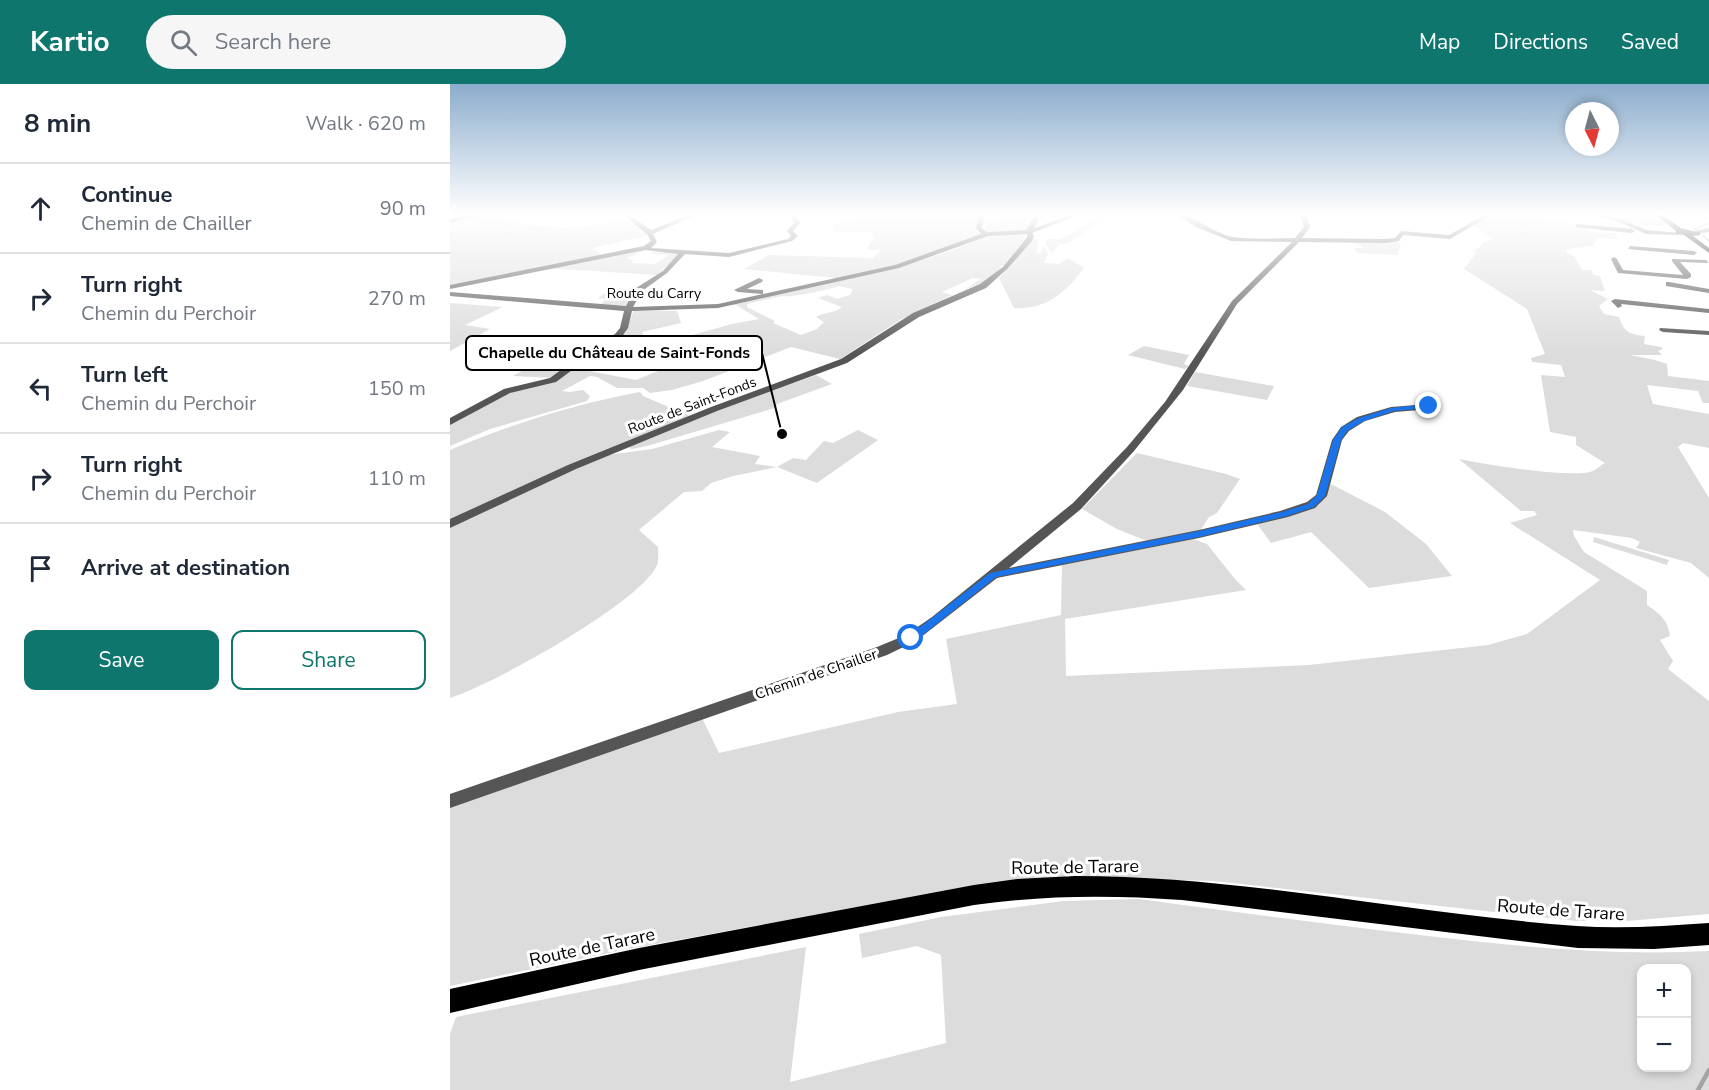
<!DOCTYPE html>
<meta charset="utf-8">
<style>
:root{--surface:#fff;--page:#f6f6f7;--text:#1f2937;--muted:#747a83;--line:#e0e1e3;--accent:#0f766e}
body{margin:0;font-family:"Nunito Sans",sans-serif;background:var(--page);color:var(--text)}
.controls{position:absolute;right:18px;bottom:18px;display:grid;overflow:hidden;border-radius:12px;box-shadow:0 3px 9px #0003}
.controls button{width:54px;height:54px;display:grid;place-items:center;padding:0;border:0;border-bottom:2px solid var(--line);background:var(--surface);color:var(--text);font:30px sans-serif}
.compass{position:absolute;left:1115px;top:18px;width:54px;height:54px;border-radius:50%;background:var(--surface);box-shadow:0 3px 9px #0003;rotate:174deg}
.stop{position:absolute;width:18px;height:18px;margin:-14px;border:4px solid #1a73e8;border-radius:50%;background:#fff}
.stop.end{background:#1a73e8;border-color:#fff;box-shadow:0 2px 6px #0008}
.list{margin:0;padding:0;list-style:none}
h2{display:flex;justify-content:space-between;align-items:center;height:78px;margin:0;padding:0 24px;font-size:26px}
h2 small{font-size:20px;font-weight:400;color:var(--muted)}
.list li{display:grid;grid-template-columns:39px 1fr auto;gap:18px;align-items:center;box-sizing:border-box;height:90px;padding:0 24px;border-top:2px solid var(--line)}
.list b{display:block;font-size:22px;white-space:nowrap}
.list p{margin:0;font-size:20px;white-space:nowrap;color:var(--muted)}
.list em{font-size:20px;font-style:normal;color:var(--muted)}
.actions{display:flex;gap:12px;padding:18px 24px}
.actions a{flex:1;padding:14px 0;border:2px solid var(--accent);border-radius:12px;text-align:center;font-size:21px;color:var(--accent)}
.actions .main{background:var(--accent);color:#fff}
.icon{flex:none;width:33px;height:33px;fill:none;stroke:currentColor;stroke-width:2;stroke-linecap:round;stroke-linejoin:round}
.map{position:relative;flex:none;width:1259px;height:1006px;overflow:hidden}
header{display:flex;align-items:center;gap:36px;box-sizing:border-box;height:84px;padding:0 30px;background:var(--accent);color:#fff}
header strong{font-size:28px}
nav{display:flex;gap:33px;margin-inline-start:auto;font-size:21px}
.search{width:420px;height:54px;background:var(--page);display:flex;align-items:center;gap:15px;box-sizing:border-box;padding:0 21px;border-radius:33px;color:var(--muted);font-size:22px}
main{display:flex}
aside{flex:1;background:var(--surface)}
.map>svg:first-child{display:block}
</style>
<header>
<strong>Kartio</strong>
<div class="search"><svg class="icon" aria-label="search" viewBox="0 0 24 24"><circle cx="10" cy="10" r="6"/><path d="M15 15l6 6"/></svg>Search here</div>
<nav><a>Map</a><a>Directions</a><a>Saved</a></nav>
</header>
<main>
<aside>
<h2>8 min<small>Walk · 620 m</small></h2>
<ul class="list">
<li><svg class="icon" aria-label="ahead" viewBox="0 0 24 24"><path d="M12 20V5M6 11l6-6 6 6"/></svg><div><b>Continue</b><p>Chemin de Chailler</p></div><em>90 m</em></li>
<li><svg class="icon" aria-label="right" viewBox="0 0 24 24"><path d="M7 20v-9h11M14 6l5 5-5 5"/></svg><div><b>Turn right</b><p>Chemin du Perchoir</p></div><em>270 m</em></li>
<li><svg class="icon" aria-label="left" viewBox="0 0 24 24"><path d="M17 20v-9H6M10 6l-5 5 5 5"/></svg><div><b>Turn left</b><p>Chemin du Perchoir</p></div><em>150 m</em></li>
<li><svg class="icon" aria-label="right" viewBox="0 0 24 24"><path d="M7 20v-9h11M14 6l5 5-5 5"/></svg><div><b>Turn right</b><p>Chemin du Perchoir</p></div><em>110 m</em></li>
<li><svg class="icon" aria-label="arrive" viewBox="0 0 24 24"><path d="M6 21V4h12l-3 4 3 4H6"/></svg><div><b>Arrive at destination</b></div></li>
</ul>
<div class="actions"><a class="main">Save</a><a>Share</a></div>
</aside>
<div class="map">
<svg width="1259" height="1006" viewBox="0 0 1259 1006">
<rect width="100%" height="100%" fill="#fff"/>
<!-- green -->
<path fill="#dcdcdc" fill-rule="evenodd" d="M31 130H44L79 141 125 145 176 135 197 149 196 152 142 164 150 169 149 171 0 203V139Z
M404 130H530L526 143 527 148 532 150 443 182 388 196 385 194 294 185 319 171 423 174 431 166 416 165 424 154 421 148H384L382 142 385 139 400 137 398 136 406 134Z
M552 130H585L575 147 536 148 534 133H552Z
M1043 130H1093L1098 134 1135 144 1141 148 1165 149 1168 155 1148 154 1143 162 1117 165 1116 168 1124 172 1132 186H1142L1143 191 1150 192 1155 207 1140 206 1158 215 1149 222 1154 230 1169 233C1173 247 1180 251 1195 252L1194 260 1211 263 1213 265 1208 267 1212 271H1180L1205 276 1217 280 1218 292 1259 297V319H1253L1248 307 1197 301 1203 320 1259 330V364L1233 359 1228 363 1259 414V494L1241 479 1186 464 1190 458 1182 454 1123 446 1124 452 1134 468 1197 507V521C1210 530 1218 536 1220 552L1210 556 1223 577 1218 585 1259 617V830L1177 837H1127L764 797 622 793 531 801 178 865 0 902V721L252 634 269 669 448 628 507 620 496 555 611 531 612 481 743 455 757 460 785 495 796 506 615 535 616 592 859 581 1038 561 1077 550 1150 496 1060 439 1087 431 1084 427H1071L1009 375C1032 380 1125 395 1143 387 1147 385 1151 381 1155 379L1126 361V353L1100 348 1091 291 1115 293 1111 281 1082 278 1081 274 1095 270 1077 225 1014 185 1026 169 1025 165 1030 164 1032 159 1043 154 1021 140 1039 134Z
M1144 130H1201L1218 142H1198Z
M654 132 657 133 616 160H610L602 169 595 159 597 155H610Z
M563 149 575 151V154L554 182H548L552 183 537 197 514 206 531 195 523 194 492 208 502 211 450 236 390 275 341 263 253 297 222 306 200 309 193 304H167L147 293 140 292 112 307 119 308 133 306 140 312 137 317 40 345 0 362V340L64 306 99 299 175 249 184 226 227 227 231 239 192 248 199 263 282 240 309 235 286 221H276L446 184 501 167 540 151ZM389 202 403 205 400 211 387 215 377 211 368 214 392 223C381 231 375 227 366 233L374 238 367 245 351 251 323 239 325 237 297 223V220L332 212C339 214 378 206 389 202ZM190 267 235 276 186 296 129 285Z
M584 153 588 158 587 169H591L593 161 598 170 594 179 609 180 618 174 634 184C616 208 596 226 564 224L549 194Z
M904 157 949 158 951 159 948 171 907 169 904 164H913L910 161 904 160Z
M186 166H194L176 175 184 176 181 179 205 180 219 171 201 170 203 168 229 170 208 191 93 184Z
M158 207H164L163 210H183L177 222 150 221 156 215 148 214Z
M0 219 53 223 15 241 40 245 0 267Z
M694 262 739 271 734 280 739 282 735 285 678 271Z
M93 278 122 280 105 294 63 292 82 281Z
M745 288 824 302 817 316 737 302Z
M366 291 382 300 327 320 325 324 197 362 182 365 179 363 252 332Z
M190 308 193 312 240 332 0 437V366C61 340 125 320 190 308Z
M269 346 280 348 262 363 310 372 305 380 327 383 343 374 356 376 374 357 383 359 408 346 428 356 367 399 327 383 283 392 261 399 252 407 234 408 189 446 208 463C208 468 209 476 207 481 192 518 40 602 0 614V442L126 384 158 371 202 365Z
M687 369 776 390 790 395 767 429 759 433 750 447 697 457 667 445 632 425Z
M881 400 935 428 976 460 1002 492 919 504 861 448 821 459 807 440 869 421Z
M1144 453 1219 476 1217 481 1143 458Z
M689 815C785 828 881 841 978 852 1071 863 1165 872 1259 867V1006H0V950L6 933 356 863 340 998 496 959 491 871 467 862 412 874 409 850 491 833 613 817ZM1236 884V984H1192V884Z"/>
<g fill="none" stroke-linecap="round" stroke-linejoin="round">
<!-- stream-far1 -->
<path stroke="#a3a3a3" stroke-width="1.5" d="M1249 130 1259 134
M1244 146 1259 139
M1253 152 1259 157"/>
<!-- stream -->
<path stroke="#a3a3a3" stroke-width="4.5" d="M1248 1006 1259 986"/>
<!-- minor -->
<path fill="#555" fill-rule="evenodd" d="M24 130H34L0 139V135Z
M172 130H178L201 146 240 130H248L203 150 207 158 201 164 279 169 338 155 341 152 337 147 344 139 341 134 343 130H349L347 134 350 139 343 147 348 152 342 157 279 173 235 170 217 189 192 207 183 223 268 220 445 181 531 150 526 144 529 130H535L532 144 537 148 576 146 586 130H592L584 144 623 130H631L582 149 584 152 582 157 557 185 536 204 469 233 397 279 267 327 126 385 0 444V435L118 381 261 323 391 275 463 229 530 200 553 183 578 152 576 150 538 152 449 184 268 224 182 227 178 244 171 254 145 269 106 298 60 309 0 341V334L54 305 100 294 139 265 165 250 170 244 174 227 0 212V208L176 222 186 204 213 187 228 170 195 166 0 205V201L194 162 201 157 197 150Z
M726 130C740 129 765 150 783 153 803 156 825 154 845 154L854 143 850 130H856L860 143 852 154 935 155 945 154 951 147 999 151 1036 130H1043L1000 155 953 151 949 157 935 159 849 158 787 220 733 306 684 367 631 425 559 484 749 446 830 427 857 418 866 411 882 356 891 343 907 333 941 323 979 320 984 323 982 325 945 328 915 337 899 347 892 356 877 412 865 424 838 433 749 454 547 494 466 557 437 571 0 724V710L427 563 456 551 482 533 623 419 677 363 715 318 782 217 842 158 781 157 746 143Z
M1138 130H1148L1173 136 1197 146 1231 149 1228 151 1196 150 1169 138Z
M1127 140 1182 145 1185 147 1182 149 1125 143Z
M1259 144V148L1244 150 1241 148Z
M1180 162 1244 167 1247 169 1244 171 1178 165Z
M1164 173 1167 175 1173 186 1233 191 1222 177V175L1256 176 1259 179 1230 178 1241 190V193L1237 195 1168 189 1161 175Z
M309 194 313 196 312 198 297 205 313 206V210L288 208 284 206Z
M1219 198 1259 205V209L1216 202V198Z
M1165 215 1259 225V229L1171 220 1172 222 1168 224 1161 217Z
M1210 244 1259 247V251L1213 248 1209 246Z"/>
<!-- major -->
<path fill="#000" fill-rule="evenodd" d="M1204 130H1211L1231 144 1250 149V151L1243 152 1259 164V169L1234 151 1227 150 1225 146Z
M625 792C794 792 960 830 1127 842 1171 845 1215 842 1259 839V861L1204 865 1128 864 732 816C662 811 594 811 524 821L189 886 0 929V905L189 864 524 801 567 795Z"/>
</g>
<!-- sky -->
<linearGradient id="sky" x2="0" y2="1"><stop stop-color="#8cadcc"/><stop offset="0.48" stop-color="#fff"/><stop offset="1" stop-color="#fff" stop-opacity="0"/></linearGradient>
<rect width="1259" height="271" fill="url(#sky)"/>
<!-- route -->
<path fill="#1a73e8" d="M979 320 981 324 944 327 914 337 897 347 891 356 875 412 864 423 837 432 749 453 546 493 465 557H457L456 554 540 489 749 447 832 428 858 420 867 411 883 356 892 343 909 334 941 324Z"/>
<g text-anchor="middle" stroke-width="6" stroke-linejoin="round" paint-order="stroke">
<!-- far-street labels -->
<g font-size="14" fill="#000" stroke="#fff">
<text x="204" y="214">Route du Carry</text>
<text transform="translate(242 321) rotate(-21)" y="5">Route de Saint-Fonds</text>
</g>
<!-- street labels -->
<g font-size="15" fill="#000" stroke="#fff">
<text transform="translate(366 590) rotate(-19)" y="5">Chemin de Chailler</text>
</g>
<!-- near-street labels -->
<g font-size="18" fill="#000" stroke="#fff">
<text transform="translate(625 783) rotate(-1)" y="6">Route de Tarare</text>
<text transform="translate(1111 826) rotate(4)" y="6">Route de Tarare</text>
<text transform="translate(142 863) rotate(-12)" y="6">Route de Tarare</text>
</g>
</g>
<!-- callouts -->
<path fill="none" stroke="#000" stroke-width="2" d="M332 350L312 269"/>
<circle fill="#000" stroke="#fff" stroke-width="2" cx="332" cy="350" r="6"/>
<rect fill="#fff" stroke="#000" stroke-width="2" x="16" y="252" width="296" height="34" rx="6"/>
<g font-size="16" text-anchor="middle" font-weight="bold" fill="#000">
<text x="164" y="274">Chapelle du Château de Saint-Fonds</text>
</g>
</svg>
<div class="controls">
<button>+</button>
<button>−</button>
</div>
<svg class="compass" viewBox="-18 -18 36 36"><path d="M0-13l5 13h-10z" fill="#e53935"/><path d="M0 13l5-13h-10z" fill="#747a83"/></svg>
<div class="stop" style="left:461px;top:554px"></div>
<div class="stop end" style="left:979px;top:322px"></div>
</div>
</main>
